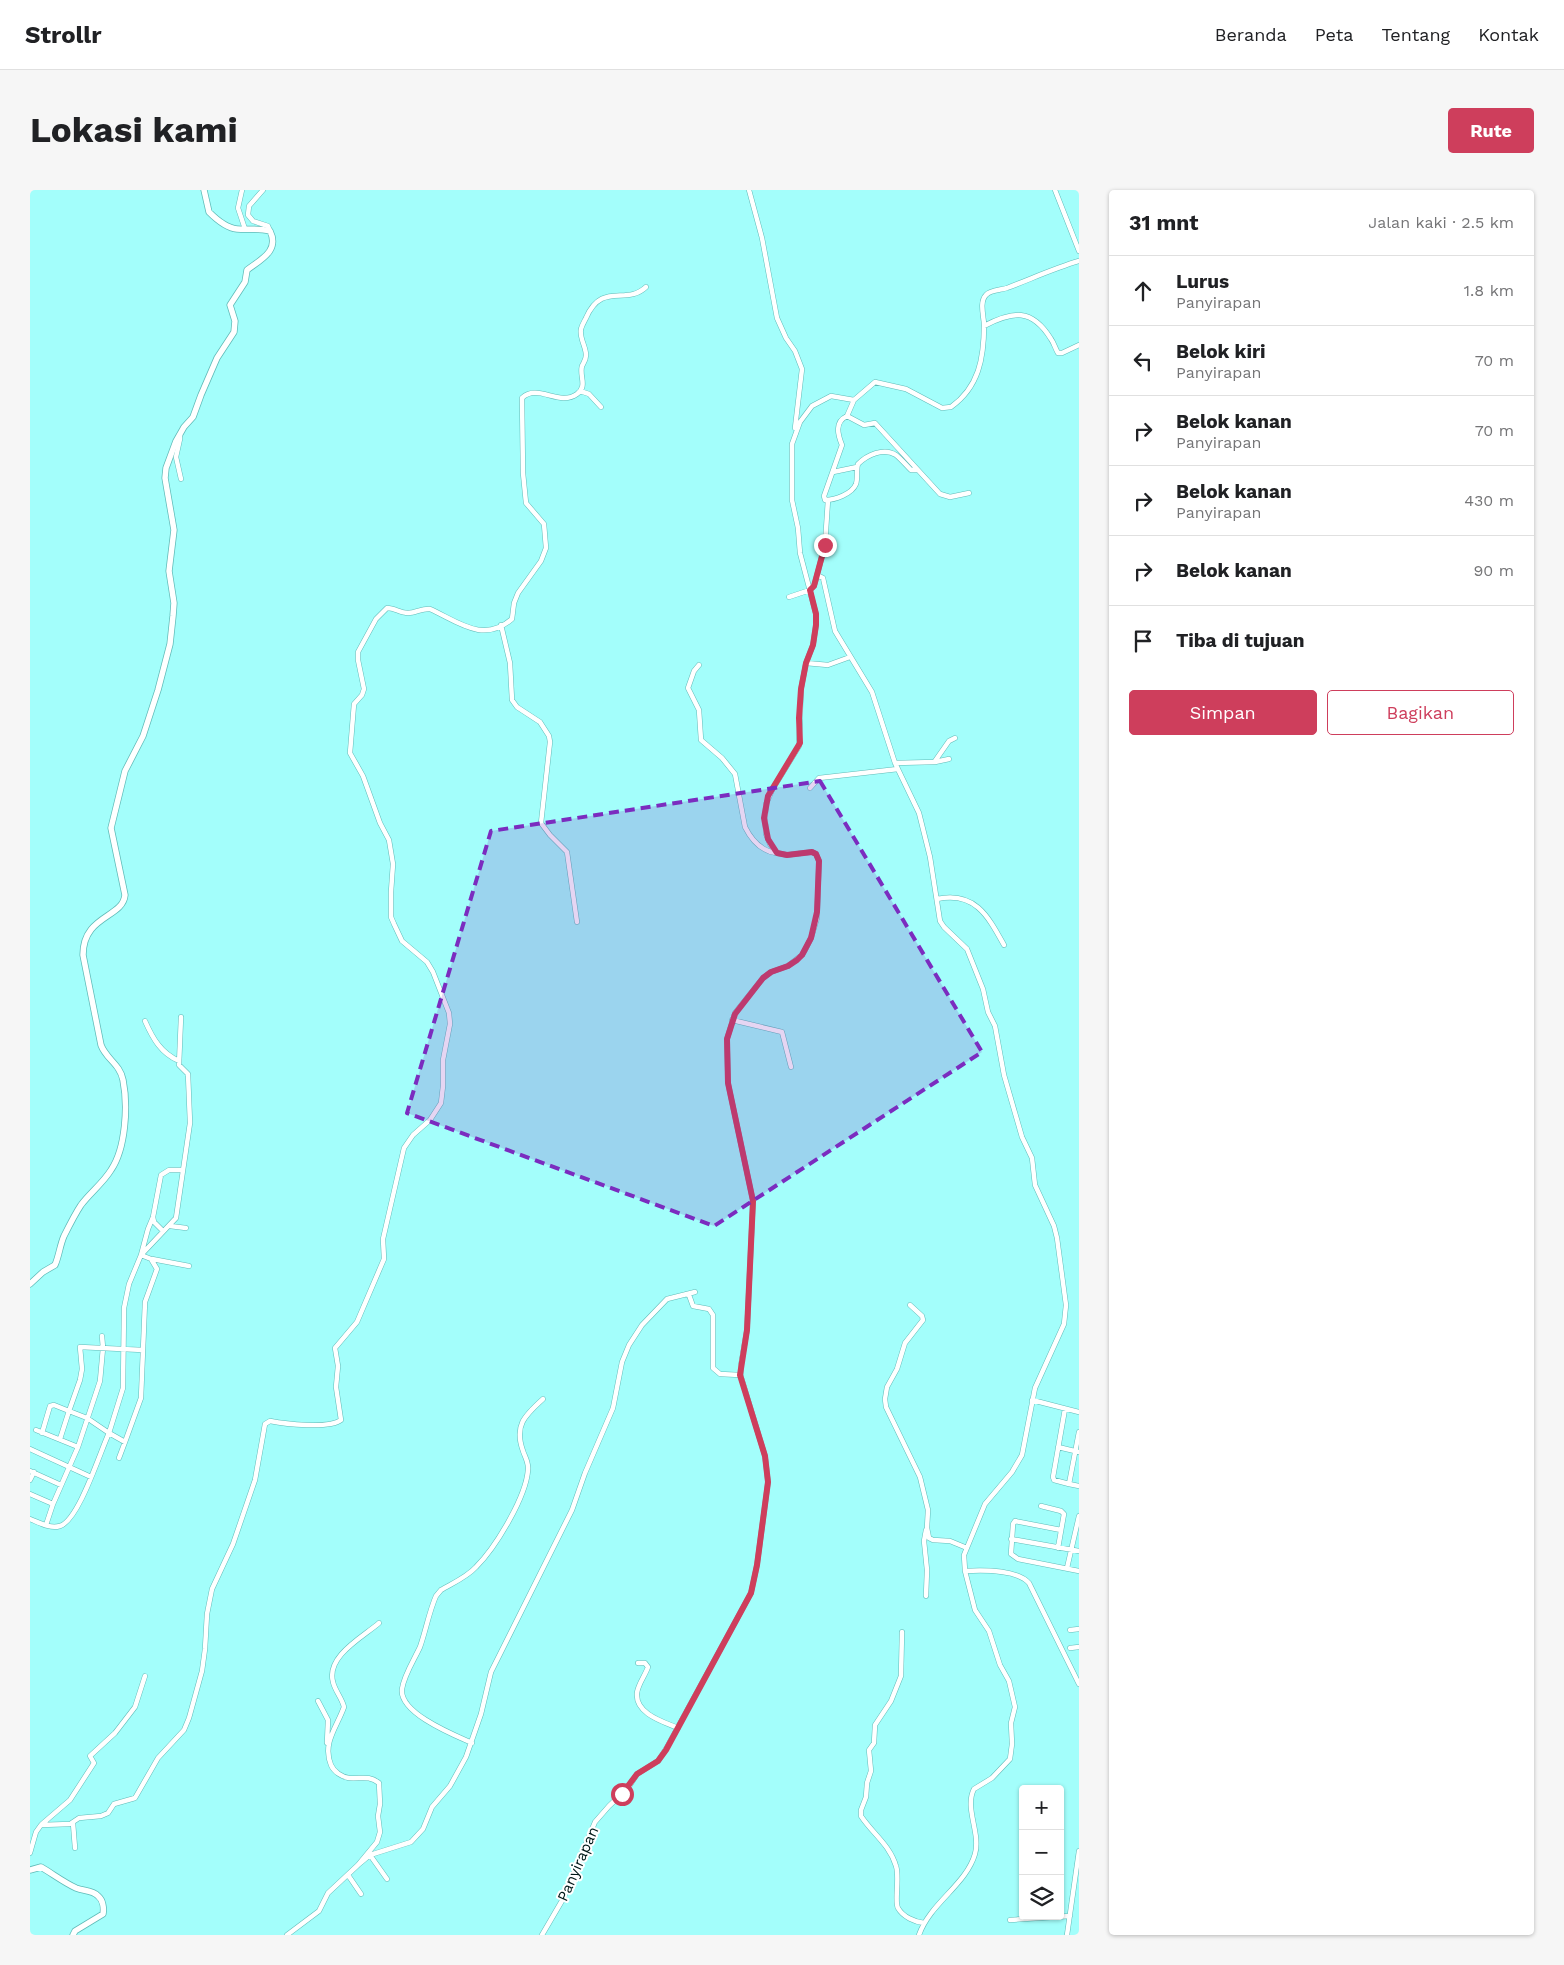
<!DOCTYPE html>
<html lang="id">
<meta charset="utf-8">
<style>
:root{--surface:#fff;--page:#f6f6f6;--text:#202124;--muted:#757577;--line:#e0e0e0;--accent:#ce3e5c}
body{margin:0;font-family:"Work Sans",sans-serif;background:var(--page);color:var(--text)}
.controls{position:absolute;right:15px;bottom:15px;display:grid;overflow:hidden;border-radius:5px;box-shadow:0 1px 4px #0004}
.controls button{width:45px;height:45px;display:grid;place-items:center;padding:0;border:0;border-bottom:1px solid var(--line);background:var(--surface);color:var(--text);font:25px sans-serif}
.stop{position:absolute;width:15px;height:15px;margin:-11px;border:4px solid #ce3e5c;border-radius:50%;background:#fff}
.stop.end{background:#ce3e5c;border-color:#fff;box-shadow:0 1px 5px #0008}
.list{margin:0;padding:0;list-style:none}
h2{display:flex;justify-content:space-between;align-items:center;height:65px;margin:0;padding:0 20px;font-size:21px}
h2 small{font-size:16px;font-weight:400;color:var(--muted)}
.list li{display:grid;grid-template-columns:32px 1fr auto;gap:15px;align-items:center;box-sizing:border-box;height:70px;padding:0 20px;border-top:1px solid var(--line)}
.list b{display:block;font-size:19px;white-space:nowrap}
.list p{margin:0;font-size:16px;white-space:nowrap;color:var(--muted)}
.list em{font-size:16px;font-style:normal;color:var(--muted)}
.actions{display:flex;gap:10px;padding:15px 20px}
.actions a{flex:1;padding:11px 0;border:1px solid var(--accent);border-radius:5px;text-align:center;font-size:18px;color:var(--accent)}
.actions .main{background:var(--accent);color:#fff}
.icon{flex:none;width:28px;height:28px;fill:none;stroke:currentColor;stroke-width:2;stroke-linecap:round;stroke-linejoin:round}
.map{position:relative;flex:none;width:1049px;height:1745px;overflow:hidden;border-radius:5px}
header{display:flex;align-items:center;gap:30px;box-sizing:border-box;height:70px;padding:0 25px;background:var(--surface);border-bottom:1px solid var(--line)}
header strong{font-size:24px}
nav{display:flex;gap:28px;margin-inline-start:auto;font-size:18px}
.intro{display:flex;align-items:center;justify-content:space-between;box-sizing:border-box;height:120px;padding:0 30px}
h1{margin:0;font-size:35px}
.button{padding:12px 22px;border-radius:5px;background:var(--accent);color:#fff;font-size:18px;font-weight:700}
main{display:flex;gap:30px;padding:0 30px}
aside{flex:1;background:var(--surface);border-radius:5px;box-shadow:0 1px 4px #0004}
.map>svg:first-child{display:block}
</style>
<header>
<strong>Strollr</strong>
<nav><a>Beranda</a><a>Peta</a><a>Tentang</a><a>Kontak</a></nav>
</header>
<div class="intro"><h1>Lokasi kami</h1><a class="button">Rute</a></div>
<main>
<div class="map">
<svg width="1049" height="1745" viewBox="0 0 1049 1745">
<rect width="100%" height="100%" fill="#a3fefb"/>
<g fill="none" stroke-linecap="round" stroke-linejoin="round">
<!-- street casing -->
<g stroke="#60bbb8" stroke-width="5.5">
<path id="street" d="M212 0 208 18 215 39
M233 0 219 16 218 25 223 31 238 36 240 41
M719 0 732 48 747 128 756 148 765 161 772 179 765 238
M1025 0 1049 61
M954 136C983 121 1002 118 1021 149 1024 153 1025 158 1028 163H1032L1049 155
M550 201 559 204 571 217
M824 210 817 226 834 235 845 233 910 304 920 307 939 303
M817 226C804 232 808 245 812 255L794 306 795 310C805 310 822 304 826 294 828 288 826 280 828 274 837 265 854 257 866 265 871 269 876 275 881 280H887
M150 245V249L146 267 151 289
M803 282 827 277
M787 385 795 355 798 310
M759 407 780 400 784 396 787 385 793 388 805 441 842 502 865 573 889 623 900 667 910 731 914 737 937 759 953 799 958 822 965 836 974 885 992 947 1002 968 1005 995 1024 1036 1027 1048 1036 1115 1034 1134 1005 1198 992 1265 982 1282 955 1314 934 1365 935 1381 945 1420 959 1441 970 1475 979 1491 985 1517 981 1533 982 1554 980 1569 962 1588 944 1599C934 1618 951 1643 945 1664 936 1695 900 1713 889 1745
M471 435 480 473 482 510 487 517 510 532 519 546 520 552 511 633 520 645 537 662 547 732
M776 473 798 475 820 467
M669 475 664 481 658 498 669 520 671 550 692 568 705 584 715 637C721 649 731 661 746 663
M905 571 919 551 925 548
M865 573 905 572 919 569
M780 598 789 588 868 579
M907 709C945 701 958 726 974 755
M702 830 752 842 761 877
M115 831C123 849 131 863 149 871
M123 1027 124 1032 133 1041
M140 1036 156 1038
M122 1069 159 1076
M656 1104 659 1105 663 1116 679 1119 683 1125V1178L690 1184 710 1185
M880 1115 892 1126 893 1130 875 1153 867 1179 857 1197 855 1209 856 1217 890 1287 898 1320 897 1338 899 1348 903 1350 920 1351 937 1358
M1002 1210 1049 1222
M1035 1219 1023 1287 1024 1290 1039 1294
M6 1240 48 1257
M1049 1242 1039 1294 1049 1296
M12 1243 20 1216 24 1215 39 1221 50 1190 52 1179 50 1157 113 1160
M30 1249 39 1221 57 1228 79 1243 93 1198 94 1118 99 1094 111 1065 146 1028 160 933 158 884 149 875 151 827
M1028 1257 1049 1262
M0 1259 61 1287
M89 1268 95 1252
M0 1281 31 1295
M0 1290 4 1282
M0 1304 23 1314
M1011 1316 1031 1321 1034 1324 1028 1358
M0 1329C10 1333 20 1339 30 1336 49 1330 70 1262 79 1243L95 1252 111 1208 115 1112 127 1079 121 1069 111 1065 118 1039 123 1027 131 985 139 980H153
M16 1335 23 1314 48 1257 70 1191 73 1158 72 1146
M1031 1340 985 1331 983 1334 981 1364 988 1369 1049 1381
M981 1349 1049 1361
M1037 1378 1049 1326
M935 1381C953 1380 986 1379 999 1393L1049 1494
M896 1406 897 1380 894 1351 896 1340
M1040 1440 1049 1439
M872 1442 871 1486 861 1511 845 1535 844 1553 839 1560 841 1581 837 1593 836 1607 831 1620V1626C842 1643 860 1655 866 1676 870 1688 864 1712 868 1718 873 1727 885 1732 894 1733
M1040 1458 1049 1457
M608 1473H615L618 1477C615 1486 608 1494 607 1503 605 1524 634 1532 648 1538
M288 1511 298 1530 297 1553
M442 1553C424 1545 369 1523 372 1499 374 1485 384 1470 390 1457 396 1440 399 1422 406 1406L411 1400C423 1393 437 1387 446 1377 466 1357 496 1307 498 1280 499 1273 495 1267 493 1261 484 1236 494 1226 513 1209
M43 1633 45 1658
M12 1634 40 1610 64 1573 60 1566 85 1543 105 1517 115 1486
M0 1663 6 1642 11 1635 40 1634 49 1628 71 1626 78 1623 84 1614 105 1608 128 1568 154 1540 159 1528 172 1481 175 1459 177 1424 182 1399 203 1354 225 1290 235 1234 240 1231C255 1234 299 1239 311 1230L306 1197 308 1176 305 1158 327 1132 354 1069 353 1049 374 958 383 945 400 930 411 913 413 896V870L420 834 419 823 403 782 397 772 372 751 364 734 361 727V702L363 674 359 650 350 633 333 586 320 563 324 514 332 505 334 499 328 470V462L346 429 357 418C365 418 370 423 378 423 386 423 392 418 400 419 427 431 453 454 482 429L484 413 488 403 511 371 516 358 514 334 496 313 493 283 492 208C508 193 529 217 547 204 558 196 549 186 552 176 554 172 556 170 556 165 556 157 549 147 551 139 552 135 554 132 556 128 572 91 596 116 616 97
M340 1665 357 1689
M328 1675 340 1665 381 1652 393 1639 402 1617 420 1596 436 1567 451 1524 461 1482 542 1320 555 1283 583 1218 592 1172 599 1155 612 1135 637 1109 665 1102
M318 1685 331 1704
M980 1730 1040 1726
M257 1745 289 1721 298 1703 328 1675 347 1652 350 1642 348 1626 350 1614 349 1593C339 1585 331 1589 319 1588 312 1587 304 1582 301 1575 292 1553 307 1537 314 1517 312 1508 305 1501 303 1492 296 1466 333 1447 349 1433
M512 1745 533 1709 565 1632 579 1616 598 1598 607 1584 628 1571 636 1559 721 1403 727 1375 738 1292 735 1266 711 1187V1175L717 1140 723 1011 698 893 697 849 705 823 733 788 741 782 758 776 772 765 775 760 781 748 787 728 789 671 786 664 782 662 757 665 747 663 740 654 736 644 735 628 736 614 742 600 769 556 771 499 776 473 783 455 786 435V424L770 363 768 338 762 310V254L770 232 782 216 801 206 824 210 845 192 876 199 912 218 921 217C949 197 954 168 954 135 954 127 949 112 956 105 960 100 971 100 977 98 1001 89 1025 78 1049 71
M1037 1745 1049 1661"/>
</g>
<!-- secondary casing -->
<g stroke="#60bbb8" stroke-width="7">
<path id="secondary" d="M0 1094 13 1082 25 1075C29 1066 30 1055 34 1046 39 1036 45 1024 51 1015 60 1003 73 993 81 980 96 958 98 915 93 890 90 874 76 869 71 855L53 765C53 725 93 728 95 705L81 638 95 581 113 546 128 500 140 454 143 426 144 413 139 381 144 340 135 288 136 278 146 251 154 237 163 227 171 205 187 168 204 142 205 131 200 115 215 92 217 80C230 70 250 61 240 41 228 38 218 40 207 39 196 38 186 29 179 22L174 0
M0 1680 11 1677C23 1684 33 1692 46 1698 53 1701 63 1700 68 1706 73 1710 74 1718 73 1724L45 1741 43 1745"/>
</g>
<!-- street -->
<use href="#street" stroke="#fff" stroke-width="4.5"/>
<!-- secondary -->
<use href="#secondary" stroke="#fff" stroke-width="5.5"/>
</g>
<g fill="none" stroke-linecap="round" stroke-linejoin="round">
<!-- route -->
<path stroke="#ce3e5c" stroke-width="6" d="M592 1604 607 1584 628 1571 636 1560 721 1403 727 1375 738 1292 735 1266 710 1185 717 1140 723 1011 698 893 697 849 705 824 733 788 741 782 758 776 767 770 772 765 781 748 787 722 789 671 786 664 782 662 757 665 747 663 738 649 734 628 738 606 770 553 769 528 771 499 776 473 783 455 786 435V424L780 400 784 396 795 355"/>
</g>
<!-- marked area -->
<path fill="#7b2cbf" fill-opacity="0.2" stroke="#7b2cbf" stroke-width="4" stroke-dasharray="10 6" stroke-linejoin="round" d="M790 591 952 862 684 1036 377 923 461 641Z"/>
<g text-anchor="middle" stroke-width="4" stroke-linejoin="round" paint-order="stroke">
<!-- street labels -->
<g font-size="15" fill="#001919" stroke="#fff">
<text transform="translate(548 1674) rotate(-66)" y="5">Panyirapan</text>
</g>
</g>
</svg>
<div class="controls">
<button>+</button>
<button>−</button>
<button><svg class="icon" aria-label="layers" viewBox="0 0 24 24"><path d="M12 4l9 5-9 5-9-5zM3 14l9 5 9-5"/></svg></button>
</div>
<div class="stop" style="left:592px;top:1604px"></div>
<div class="stop end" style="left:795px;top:355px"></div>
</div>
<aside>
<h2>31 mnt<small>Jalan kaki · 2.5 km</small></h2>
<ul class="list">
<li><svg class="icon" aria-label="ahead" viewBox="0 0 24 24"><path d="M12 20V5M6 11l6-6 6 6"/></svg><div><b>Lurus</b><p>Panyirapan</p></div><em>1.8 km</em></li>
<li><svg class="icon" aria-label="left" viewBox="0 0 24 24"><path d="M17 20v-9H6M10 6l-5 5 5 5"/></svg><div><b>Belok kiri</b><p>Panyirapan</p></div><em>70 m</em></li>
<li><svg class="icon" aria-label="right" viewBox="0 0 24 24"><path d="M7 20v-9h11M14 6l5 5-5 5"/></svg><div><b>Belok kanan</b><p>Panyirapan</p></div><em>70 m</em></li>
<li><svg class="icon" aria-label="right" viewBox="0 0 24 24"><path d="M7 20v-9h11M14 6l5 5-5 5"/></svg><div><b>Belok kanan</b><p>Panyirapan</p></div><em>430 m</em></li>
<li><svg class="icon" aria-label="right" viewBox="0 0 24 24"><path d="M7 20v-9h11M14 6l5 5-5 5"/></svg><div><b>Belok kanan</b></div><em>90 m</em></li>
<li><svg class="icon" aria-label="arrive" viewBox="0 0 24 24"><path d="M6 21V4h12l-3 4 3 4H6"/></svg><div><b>Tiba di tujuan</b></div></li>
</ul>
<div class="actions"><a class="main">Simpan</a><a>Bagikan</a></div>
</aside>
</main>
